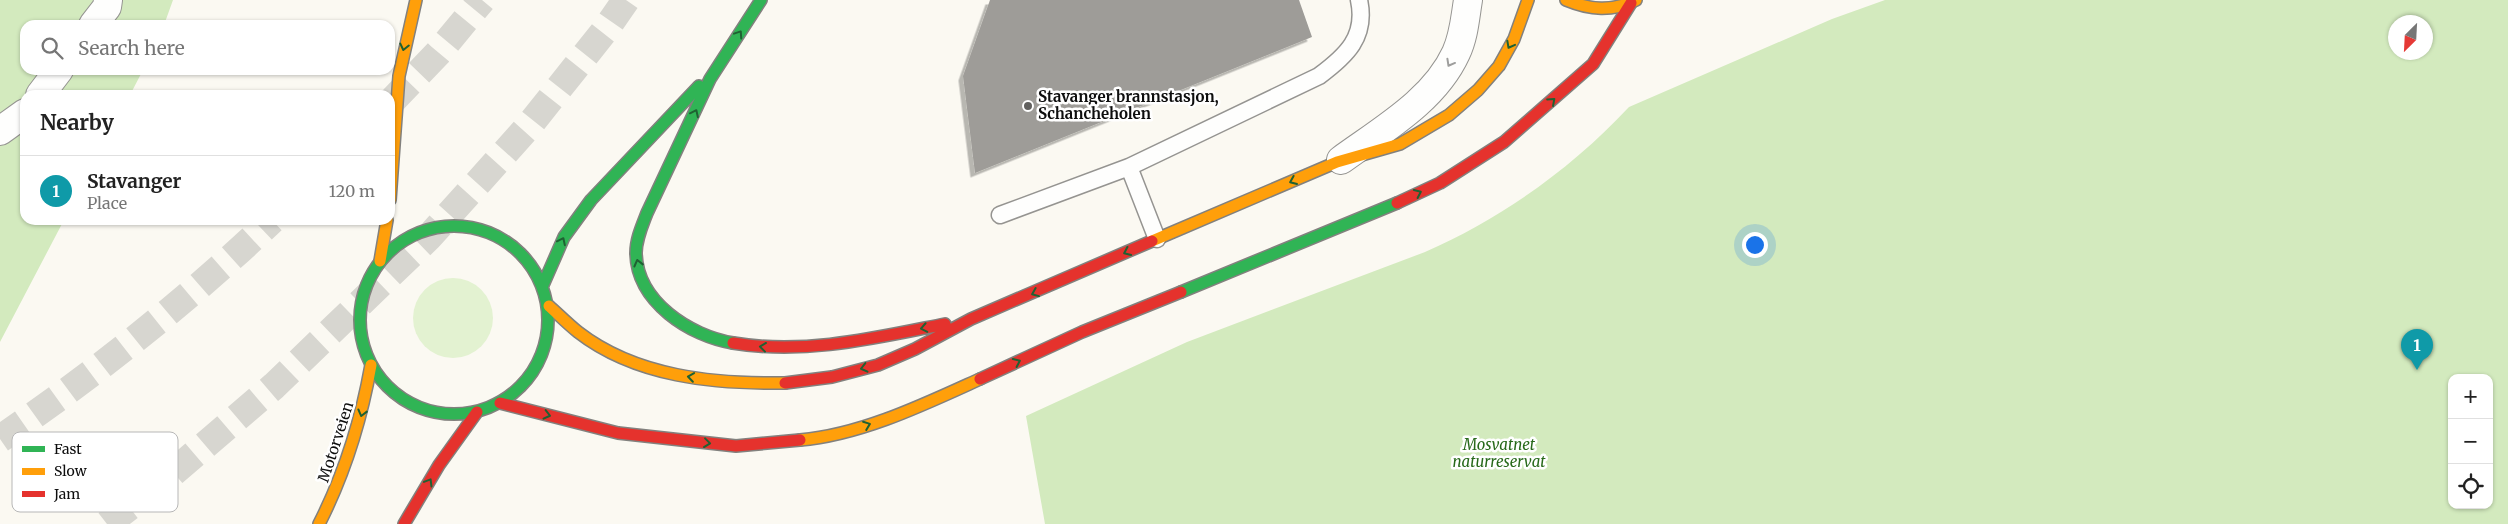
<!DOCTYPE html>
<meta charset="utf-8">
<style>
:root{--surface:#fff;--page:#f2f2f2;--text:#222;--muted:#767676;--line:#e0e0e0;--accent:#2563eb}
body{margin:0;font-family:Merriweather,serif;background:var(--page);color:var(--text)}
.controls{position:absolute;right:15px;bottom:15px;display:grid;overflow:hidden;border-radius:10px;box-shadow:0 1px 4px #0004}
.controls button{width:45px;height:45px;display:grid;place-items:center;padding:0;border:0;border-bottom:1px solid var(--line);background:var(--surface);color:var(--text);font:25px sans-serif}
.compass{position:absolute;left:2388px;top:15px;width:45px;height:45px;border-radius:50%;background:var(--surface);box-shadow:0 1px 4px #0004;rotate:204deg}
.you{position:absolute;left:1754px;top:244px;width:18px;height:18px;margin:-12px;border:4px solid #fff;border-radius:50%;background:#1a73e8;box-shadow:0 0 0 8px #1a73e833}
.badge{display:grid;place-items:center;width:32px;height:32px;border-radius:50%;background:var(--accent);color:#fff;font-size:16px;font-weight:700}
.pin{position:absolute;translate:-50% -41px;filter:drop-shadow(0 1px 2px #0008)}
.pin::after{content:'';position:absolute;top:26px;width:18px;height:15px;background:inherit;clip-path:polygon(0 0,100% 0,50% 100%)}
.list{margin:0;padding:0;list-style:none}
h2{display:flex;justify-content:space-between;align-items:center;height:65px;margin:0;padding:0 20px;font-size:21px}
h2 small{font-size:16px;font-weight:400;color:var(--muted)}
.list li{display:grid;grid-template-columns:32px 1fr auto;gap:15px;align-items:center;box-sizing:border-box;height:70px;padding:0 20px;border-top:1px solid var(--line)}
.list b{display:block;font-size:19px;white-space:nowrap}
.list p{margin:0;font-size:16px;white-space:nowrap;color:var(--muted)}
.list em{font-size:16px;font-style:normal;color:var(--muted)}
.icon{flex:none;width:28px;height:28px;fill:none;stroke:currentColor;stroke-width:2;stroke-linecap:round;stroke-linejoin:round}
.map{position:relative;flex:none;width:2508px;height:524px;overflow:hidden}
.search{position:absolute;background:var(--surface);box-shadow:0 1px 4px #0004;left:20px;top:20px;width:375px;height:55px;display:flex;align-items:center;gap:12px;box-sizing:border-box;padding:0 18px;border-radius:15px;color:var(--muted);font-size:19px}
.panel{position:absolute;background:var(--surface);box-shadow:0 1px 4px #0004;left:20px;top:90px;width:375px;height:135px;border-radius:15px}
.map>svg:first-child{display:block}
</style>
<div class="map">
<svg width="2508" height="524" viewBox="0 0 2508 524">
<defs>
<filter id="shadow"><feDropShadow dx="-4.5" dy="4.5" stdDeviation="0" flood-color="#0004"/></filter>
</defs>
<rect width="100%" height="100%" fill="#fbf9f2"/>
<!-- green -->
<path fill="#e3f2d1" d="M413 318a40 40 0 1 1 80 0a40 40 0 1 1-80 0Z"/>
<!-- forest -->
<path fill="#d3eabe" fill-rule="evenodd" d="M0 0H173L164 25H25V70H143L130 95H25V220H64L0 342Z
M1885 0H2508V524H1045L1026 416 1187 342 1425 252C1502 218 1571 169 1629 107L1832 19ZM2396 22H2426V52H2396ZM2452 378H2489V505H2452Z"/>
<!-- building -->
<path fill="#9e9c98" filter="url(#shadow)" d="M990 0H1299L1312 37 975 173 963 76Z"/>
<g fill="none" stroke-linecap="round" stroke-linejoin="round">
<!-- highway-tunnel -->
<path stroke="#d7d6d0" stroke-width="28" stroke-dasharray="28 14" stroke-linecap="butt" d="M390 103 438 53 482 0
M0 439C96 373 188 300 272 220
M107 524 169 476 274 386 429 237 528 127 606 29 626 0"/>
<!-- lane casing -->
<g stroke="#959491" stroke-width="19">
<path id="lane" d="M1129 167 1157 239
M1000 215 1129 167 1319 76C1346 56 1367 37 1359 0"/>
</g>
<!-- street casing -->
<g stroke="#959491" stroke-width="30">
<path id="street" d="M93 25 107 7 108 0
M40 95 59 70
M0 131 25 113
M1341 160C1382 130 1434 101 1456 53 1464 36 1465 18 1468 0"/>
</g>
<!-- fast casing -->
<g stroke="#82817e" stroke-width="14">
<path id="fast" d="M360 320a94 94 0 1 1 188 0a94 94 0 1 1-188 0Z
M543 285 564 237 591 200 699 86
M1181 292 1397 203
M733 343C690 336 637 302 636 253 636 239 642 226 647 213L710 79 761 0"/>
</g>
<!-- slow casing -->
<g stroke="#82817e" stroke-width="14">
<path id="slow" d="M1566 0C1590 10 1612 12 1636 0
M390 200 399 76 416 0
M1152 241 1337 162 1400 144 1449 115 1478 90 1499 66 1514 39 1528 0
M380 261 387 220
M549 306C558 314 568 324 578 332 636 377 714 384 785 383
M800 440C861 435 925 404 980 379
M319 524C345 473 361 421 371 365"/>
</g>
<!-- jam casing -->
<g stroke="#82817e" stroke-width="14">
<path id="jam" d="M1397 203 1440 183 1504 142 1593 64 1631 3
M733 343C805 355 875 338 945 324
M980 379 1082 332 1181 292
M785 383 832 377 878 365 915 349 971 319 1152 241
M500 403 618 433 736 446 800 440
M404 524 439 465 477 412"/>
</g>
<!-- lane -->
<use href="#lane" stroke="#fefefd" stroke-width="16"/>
<!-- street -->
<use href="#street" stroke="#fefefd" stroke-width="28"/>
<!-- fast -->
<use href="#fast" stroke="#30b455" stroke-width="11"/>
<!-- slow -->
<use href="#slow" stroke="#ff9f0a" stroke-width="11"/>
<!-- jam -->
<use href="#jam" stroke="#e5322d" stroke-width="11"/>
</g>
<!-- one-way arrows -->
<defs><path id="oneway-chevron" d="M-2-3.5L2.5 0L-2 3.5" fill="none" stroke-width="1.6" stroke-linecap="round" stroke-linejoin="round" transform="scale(1.25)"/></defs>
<g stroke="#1f6132">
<use href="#oneway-chevron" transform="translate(739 34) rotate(-56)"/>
<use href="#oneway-chevron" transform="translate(1510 45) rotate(118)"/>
<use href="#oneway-chevron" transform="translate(404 47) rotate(103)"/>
<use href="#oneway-chevron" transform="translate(1552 101) rotate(-42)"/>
<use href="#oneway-chevron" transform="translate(695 113) rotate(-64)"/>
<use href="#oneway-chevron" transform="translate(1293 181) rotate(157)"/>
<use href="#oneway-chevron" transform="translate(1418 193) rotate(-25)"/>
<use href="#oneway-chevron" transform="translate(562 241) rotate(-64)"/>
<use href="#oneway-chevron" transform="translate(1127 252) rotate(155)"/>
<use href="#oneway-chevron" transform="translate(638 263) rotate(-104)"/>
<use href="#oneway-chevron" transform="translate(1035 293) rotate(158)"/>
<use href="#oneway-chevron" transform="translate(924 328) rotate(169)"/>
<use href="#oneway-chevron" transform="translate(763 347) rotate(-173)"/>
<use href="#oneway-chevron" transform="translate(1017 362) rotate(-25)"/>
<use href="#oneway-chevron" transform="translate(864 368) rotate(166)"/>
<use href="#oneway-chevron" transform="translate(691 377) rotate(-172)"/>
<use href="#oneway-chevron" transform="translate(362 413) rotate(104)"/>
<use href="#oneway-chevron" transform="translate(547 415) rotate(14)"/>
<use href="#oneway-chevron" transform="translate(867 425) rotate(-21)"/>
<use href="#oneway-chevron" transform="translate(707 443) rotate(7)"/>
<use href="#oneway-chevron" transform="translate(429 482) rotate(-59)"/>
</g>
<use stroke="#9e9e9d" href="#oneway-chevron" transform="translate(1450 63) rotate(119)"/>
<!-- markers -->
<circle fill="#61605e" stroke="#fff" stroke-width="2" cx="1028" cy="106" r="5"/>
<g text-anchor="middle" stroke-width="5" stroke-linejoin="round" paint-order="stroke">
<!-- poi labels -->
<g font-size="15" font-weight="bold" fill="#0e0e0e" stroke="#fff" text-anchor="start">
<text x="1038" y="102">Stavanger brannstasjon,<tspan x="1038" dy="17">Schancheholen</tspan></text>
</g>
<!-- street labels -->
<g font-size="15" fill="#0e0e0e" stroke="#fff">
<text transform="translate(336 442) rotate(-72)" y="5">Motorveien</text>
</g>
<!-- park labels -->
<g font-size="15" font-style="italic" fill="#27691a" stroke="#fff">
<text x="1499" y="450">Mosvatnet<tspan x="1499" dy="17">naturreservat</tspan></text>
</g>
</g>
<!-- legend -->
<rect x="12" y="432" width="166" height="80" rx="8" fill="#fff" stroke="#b7b7b7" stroke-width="1"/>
<rect x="22" y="446" width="23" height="6" fill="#30b455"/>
<rect x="22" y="468" width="23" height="7" fill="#ff9f0a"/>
<rect x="22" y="491" width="23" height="6" fill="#e5322d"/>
<g font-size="14" fill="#0e0e0e">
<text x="54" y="454">Fast</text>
<text x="54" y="476">Slow</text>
<text x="54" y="499">Jam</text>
</g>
</svg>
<div class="controls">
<button>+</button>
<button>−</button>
<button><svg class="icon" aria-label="locate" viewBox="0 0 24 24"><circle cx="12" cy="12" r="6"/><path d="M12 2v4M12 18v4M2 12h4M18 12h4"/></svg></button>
</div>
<svg class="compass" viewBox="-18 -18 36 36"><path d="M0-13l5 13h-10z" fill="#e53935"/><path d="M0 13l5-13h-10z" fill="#767676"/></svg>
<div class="you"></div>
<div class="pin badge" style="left:2417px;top:370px;background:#0f9aa8">1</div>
<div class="search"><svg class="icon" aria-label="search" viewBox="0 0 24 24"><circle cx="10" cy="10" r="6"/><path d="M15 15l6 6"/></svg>Search here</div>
<section class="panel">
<h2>Nearby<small></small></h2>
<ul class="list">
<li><span class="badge" style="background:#0f9aa8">1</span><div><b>Stavanger</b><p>Place</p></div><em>120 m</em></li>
</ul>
</section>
</div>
